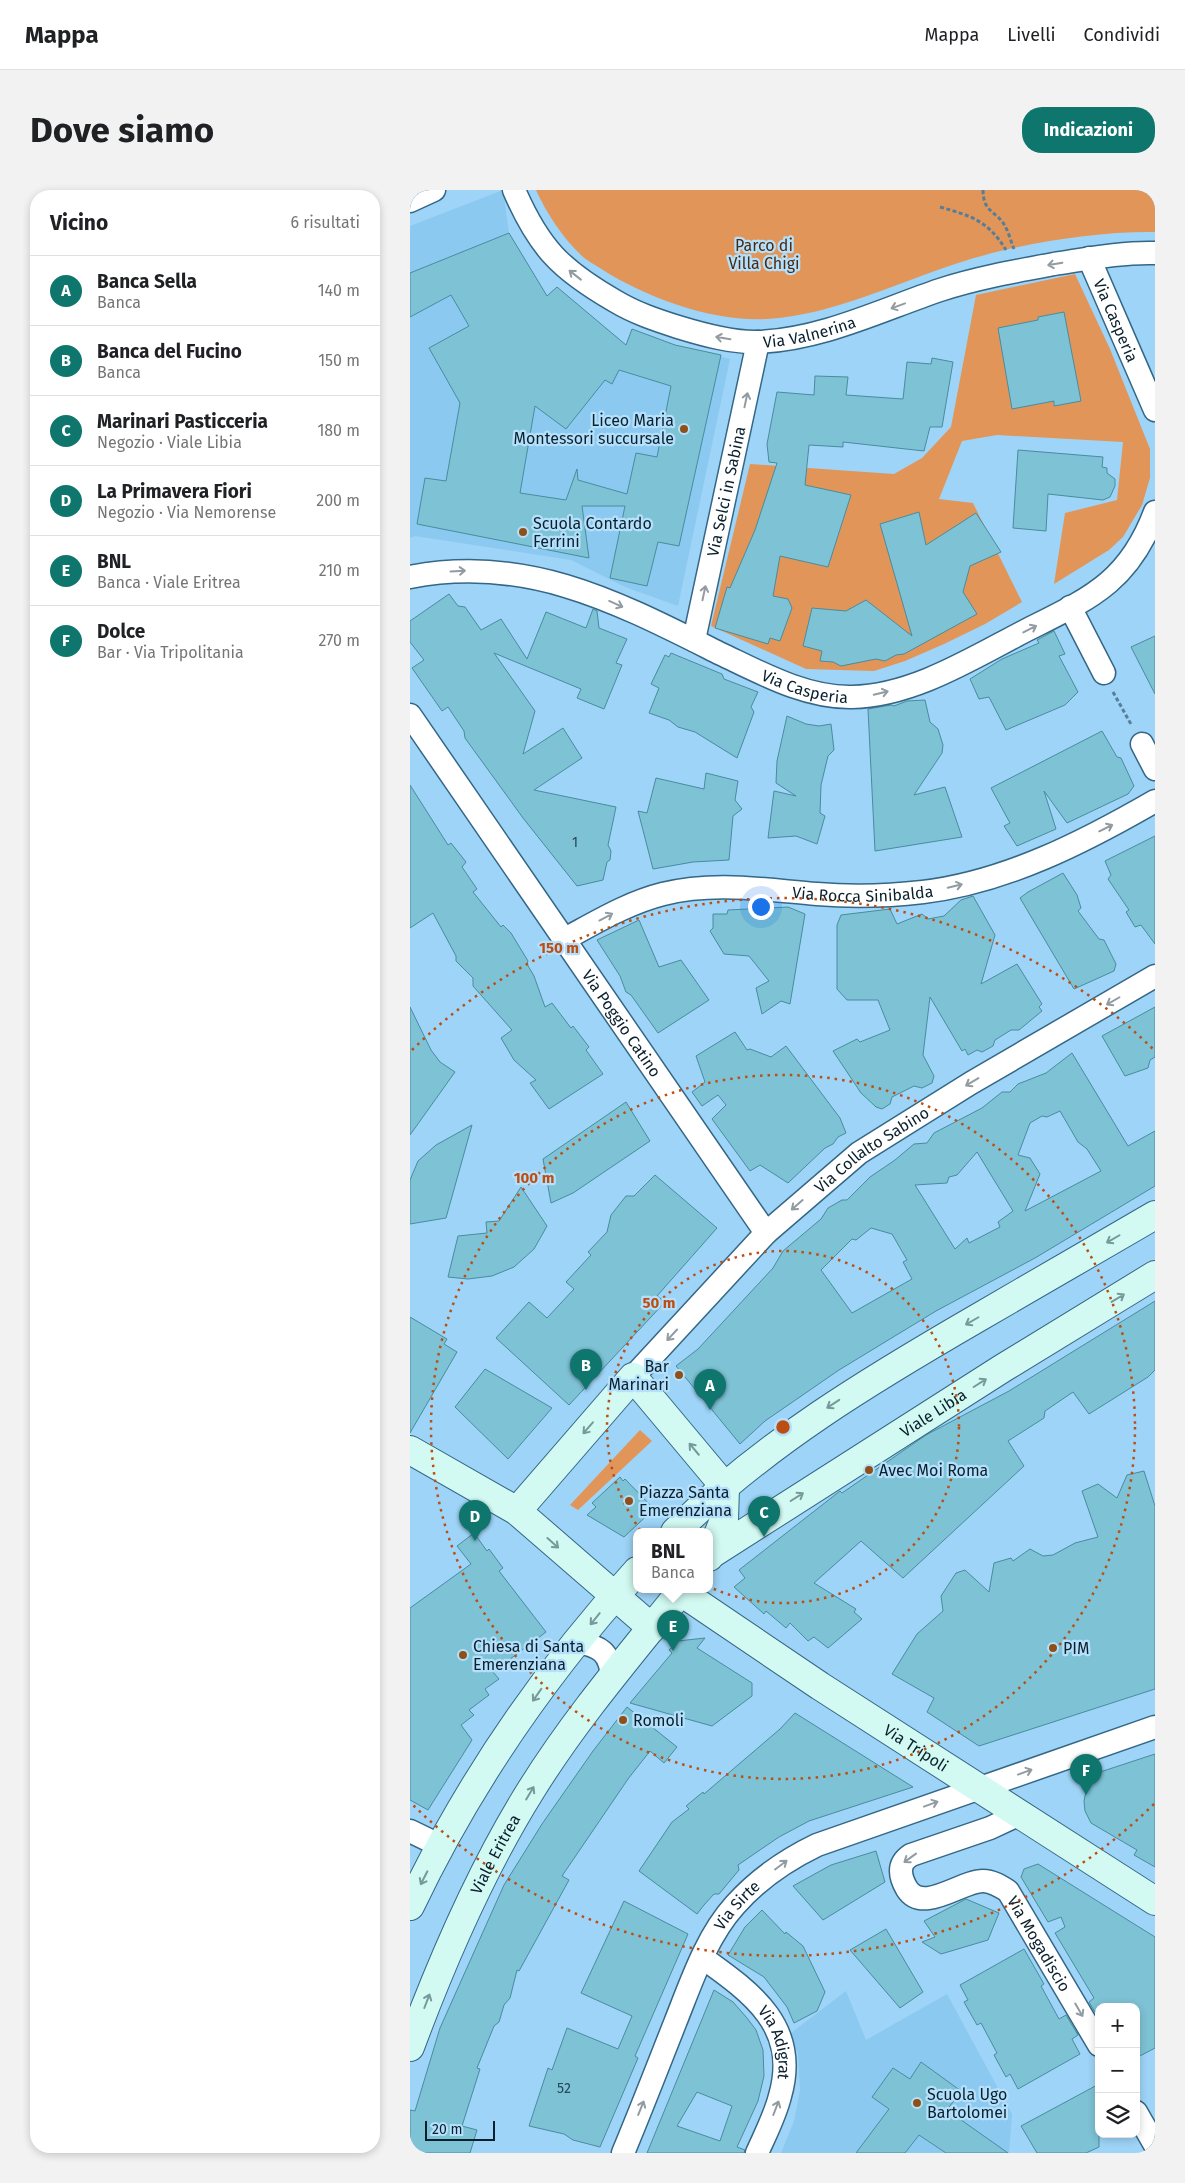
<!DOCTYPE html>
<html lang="it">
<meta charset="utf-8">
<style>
:root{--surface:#fff;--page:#f2f2f2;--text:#202124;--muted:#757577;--line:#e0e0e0;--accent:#0f766e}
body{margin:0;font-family:"Fira Sans",sans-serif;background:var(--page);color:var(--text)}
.controls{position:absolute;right:15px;bottom:15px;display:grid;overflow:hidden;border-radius:10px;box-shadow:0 2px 8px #0003}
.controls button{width:45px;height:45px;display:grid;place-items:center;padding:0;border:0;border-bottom:1px solid var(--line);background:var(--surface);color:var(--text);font:25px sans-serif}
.scale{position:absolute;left:15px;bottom:12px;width:70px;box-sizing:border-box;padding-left:5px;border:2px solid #0b202d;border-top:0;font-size:14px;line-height:18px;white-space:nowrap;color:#0b202d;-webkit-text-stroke:4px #b5e0fc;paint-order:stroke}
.you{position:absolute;left:350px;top:716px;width:18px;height:18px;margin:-12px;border:4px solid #fff;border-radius:50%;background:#1a73e8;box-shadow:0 0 0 8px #1a73e833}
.badge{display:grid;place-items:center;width:32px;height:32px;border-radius:50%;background:var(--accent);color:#fff;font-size:16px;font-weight:700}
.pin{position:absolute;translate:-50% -41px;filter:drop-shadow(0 1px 2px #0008)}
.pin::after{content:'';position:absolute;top:26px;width:18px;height:15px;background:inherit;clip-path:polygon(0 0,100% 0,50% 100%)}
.popup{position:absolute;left:223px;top:1338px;width:80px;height:65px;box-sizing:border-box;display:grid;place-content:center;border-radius:10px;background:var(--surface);filter:drop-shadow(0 1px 4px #0005);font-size:16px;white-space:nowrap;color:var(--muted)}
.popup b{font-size:19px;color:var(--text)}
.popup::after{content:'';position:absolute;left:50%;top:100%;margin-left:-10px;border:10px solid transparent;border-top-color:var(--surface)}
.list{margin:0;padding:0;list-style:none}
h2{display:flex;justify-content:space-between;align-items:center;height:65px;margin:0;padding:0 20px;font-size:21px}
h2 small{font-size:16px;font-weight:400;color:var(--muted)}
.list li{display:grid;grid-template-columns:32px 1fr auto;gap:15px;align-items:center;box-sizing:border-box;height:70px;padding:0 20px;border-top:1px solid var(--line)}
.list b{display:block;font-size:19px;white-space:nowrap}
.list p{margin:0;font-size:16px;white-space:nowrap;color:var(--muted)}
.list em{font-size:16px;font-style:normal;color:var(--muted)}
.icon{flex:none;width:28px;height:28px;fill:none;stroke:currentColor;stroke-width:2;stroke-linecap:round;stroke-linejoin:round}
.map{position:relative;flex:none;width:745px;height:1963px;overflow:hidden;border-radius:20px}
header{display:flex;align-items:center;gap:30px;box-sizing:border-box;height:70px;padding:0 25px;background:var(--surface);border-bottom:1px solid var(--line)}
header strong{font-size:24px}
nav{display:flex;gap:28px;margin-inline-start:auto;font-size:18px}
.intro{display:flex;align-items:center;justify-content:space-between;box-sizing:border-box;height:120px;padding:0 30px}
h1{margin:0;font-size:35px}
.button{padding:12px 22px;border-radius:20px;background:var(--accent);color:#fff;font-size:18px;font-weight:700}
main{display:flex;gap:30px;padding:0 30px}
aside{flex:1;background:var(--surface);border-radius:20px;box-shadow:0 2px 8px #0003}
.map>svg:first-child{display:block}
</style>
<header>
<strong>Mappa</strong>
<nav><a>Mappa</a><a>Livelli</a><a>Condividi</a></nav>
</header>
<div class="intro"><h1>Dove siamo</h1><a class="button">Indicazioni</a></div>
<main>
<aside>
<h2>Vicino<small>6 risultati</small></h2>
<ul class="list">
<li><span class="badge">A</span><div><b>Banca Sella</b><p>Banca</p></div><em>140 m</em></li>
<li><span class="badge">B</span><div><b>Banca del Fucino</b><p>Banca</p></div><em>150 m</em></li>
<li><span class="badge">C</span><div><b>Marinari Pasticceria</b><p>Negozio · Viale Libia</p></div><em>180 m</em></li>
<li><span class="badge">D</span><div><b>La Primavera Fiori</b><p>Negozio · Via Nemorense</p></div><em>200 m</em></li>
<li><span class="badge">E</span><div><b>BNL</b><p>Banca · Viale Eritrea</p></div><em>210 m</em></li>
<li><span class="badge">F</span><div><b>Dolce</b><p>Bar · Via Tripolitania</p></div><em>270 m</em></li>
</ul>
</aside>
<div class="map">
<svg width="745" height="1963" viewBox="0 0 745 1963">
<rect width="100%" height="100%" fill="#9ed4f7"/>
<!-- built -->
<path fill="#8bc9f0" d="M93 0 99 43 137 106 147 97 216 155 222 139 265 155 320 169 268 416 215 397 161 370 5 346 0 348V36Z
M436 1801 456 1850 537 1804 602 1924 599 1963H371L384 1931 390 1900 388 1865 381 1843Z"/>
<!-- green -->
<path fill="#e29559" d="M126 0H745V42C684 41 606 54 548 73 486 93 423 125 357 129 303 132 237 108 193 80 186 75 177 71 171 65 152 47 137 24 126 0Z
M665 84 700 159 740 259V288L732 315 713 347 699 360 644 394 655 323 707 310 713 252 587 245 552 251 529 309 563 313 612 412 575 434 534 454 495 471 464 481 396 479 301 436 340 274 484 284 512 268 541 237 566 105Z
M230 1240 242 1251 168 1320 160 1315Z"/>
<!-- building -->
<path fill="#7ec2d5" stroke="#488c9e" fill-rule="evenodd" d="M99 43 137 106 147 97 216 155 222 139 265 155 311 165 269 356 248 352 237 396 200 388 215 316H172L179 368 7 334 15 288 36 291 50 213 19 158 59 136 41 105 0 127V83ZM209 180 261 196 247 267 226 263 217 304 168 290 167 279 156 310 110 303 125 216 156 239 195 190 202 194Z
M654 122 671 211 644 216V211L602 219 588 138 628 130V127Z
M522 168 543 172 532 237H520L514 261 433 252V257L399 255 395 295 441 305 418 377 370 366 363 406 378 409 382 418 370 451 360 448 358 454 305 438 317 397 320 398 345 340 367 273 359 272 357 254 367 202 404 205 405 186 438 187 436 205 493 209 497 172 521 174Z
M608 260 693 267 692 277 697 278V283L705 289V296L700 307 693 310 638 304 636 341 603 338Z
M509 322 516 355 566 323 591 362 560 376 553 402 567 424 494 464 486 465 475 471 466 469 431 476 423 472 410 471 412 461 393 456 402 418 436 421 456 410 502 446 470 334Z
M39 404 48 416 55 417 71 440 91 429 117 469 136 422 176 438 183 419 187 421 189 438 217 449 206 473 212 475 194 519 167 508 171 499 84 463 125 521 113 564 153 538 172 568 124 600 206 617 198 655 201 661 200 670 197 672 193 690 167 696 113 628 55 548 54 541 38 517 32 521 2 478 14 470 0 452V431Z
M644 441 655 464 649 466 668 502 655 515 596 540 579 507 569 509 560 489 592 469 629 453 627 450Z
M745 446V504L721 457Z
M261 463 312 484 314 489 348 502 341 517 344 522 327 568 285 542 268 537 259 530 239 523 249 498 241 494 255 465 259 467Z
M515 510 520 532 528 539 533 555 532 563 504 605 535 597 552 647 465 661 458 519 481 515 484 516 497 511Z
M377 526 396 534 409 536 421 534 424 560 418 566 411 595 410 623 415 626 407 654 386 646 358 648 364 601 386 606 366 593 367 571Z
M692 541 707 567 711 568 724 596 718 604 657 633 634 601 646 639 607 656 594 636 600 633 581 598Z
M296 583 328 591 325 610 332 619 323 626 319 670 283 672 243 679 228 621 237 623 246 588 294 599Z
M0 595 38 655 41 653 56 672 52 677 67 699 63 702 91 737 93 735 101 743 118 771 117 774 124 786 135 817 142 813 161 838 163 836 179 857 176 860 193 884 139 919 120 893 126 890 104 870 91 848 102 840 63 796V788L46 771V766L23 723 0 738Z
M745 646V754L731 735 725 737 716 722 719 720 698 689 701 685 695 671Z
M653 683 667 705 671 718 668 721 689 749 694 750 706 774 704 781 664 799 610 708 618 702Z
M563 706 585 745 571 794 607 774 632 814 629 817 632 821 609 840H601L585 850 583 856 572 862 567 860 558 865 555 859 552 861 520 807 513 865 524 886 522 893 512 898 504 896 482 907 480 914 472 919 466 917 451 903 423 861 447 849 450 852 480 840 468 810H437L427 799V735L431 725 480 719 487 734 512 724 518 729 534 726 551 710Z
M378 717 395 724 380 814 371 811 352 824 346 798 359 791 339 766 314 764 300 741 303 738V724H317L318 720Z
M229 730 249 777 271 770 299 810 248 843 221 805 216 802 210 786 187 750Z
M0 817 21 860 30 872 45 882 0 945Z
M745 817V867L740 870 738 878 715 886 692 846Z
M325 842 337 860 340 859 361 867 376 856 430 928 436 943 428 947 423 954 415 958 378 993 350 975 340 981 302 929 316 915 308 905 292 916 282 902 295 892 286 866Z
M662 863 718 956 745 941V996L625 1068 526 1121 429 1180 355 1231 330 1254 266 1176 288 1159 363 1078 373 1061 411 1029 418 1018 432 1010H437L460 987 485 970 504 954 517 953 524 943 572 918 592 902H600L608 894 636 883ZM650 921 668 952 677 959 691 981 615 1021 630 984 620 968 608 965 620 933 632 926 637 927ZM567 962 603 1021 588 1032 590 1037 559 1053 557 1048 545 1059 505 995 537 993 539 987 547 985ZM461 1038 482 1044 497 1070 493 1072 502 1089 442 1123 411 1080 442 1049 446 1050Z
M216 912 240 951 163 1003 141 1013 133 969Z
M62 935 36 1028 0 1034V990L8 971 26 955Z
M245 985 307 1038 247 1106 255 1112 159 1215 86 1148 119 1112 137 1128 164 1099 156 1092 181 1065 178 1062 197 1042 201 1025 216 1006H224Z
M111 997 137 1036 124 1059 104 1077 82 1086 58 1089 38 1087 48 1046 77 1043 76 1032 89 1031Z
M745 1111V1180L738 1187 679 1224 663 1202 635 1221 634 1228 598 1251 614 1276 493 1388 451 1351 404 1393 446 1419 444 1422 452 1429 418 1458 404 1447 398 1451 380 1433 376 1438 356 1421 354 1424 324 1397 335 1388 329 1380 430 1301 432 1303 516 1245 599 1201Z
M0 1127 37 1149 34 1154 47 1162 0 1243Z
M75 1179 142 1218 98 1269 45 1217Z
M734 1281 745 1316V1499L569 1556 517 1522 524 1508 482 1484 507 1444 533 1421 531 1406 546 1383 555 1380 579 1402 584 1373 601 1368 603 1371 620 1359 633 1366 643 1365 665 1353 688 1347 672 1301 688 1294 707 1308 717 1285Z
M210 1287 213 1291 215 1289 244 1319 214 1347 177 1325 186 1317 182 1313Z
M64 1343 77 1361 79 1359 93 1378 89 1381 136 1442 83 1482 89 1489 75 1499 79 1505 59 1520 64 1525 51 1535 62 1550 18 1620 0 1610V1418L61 1374 47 1356Z
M295 1448 287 1458 342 1493V1506L302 1536 220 1513 262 1463 259 1460 268 1451Z
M217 1517 267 1557 254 1573 240 1561 218 1589 152 1686 159 1690 109 1781 107 1780 100 1808 94 1815 89 1832 84 1836 67 1878 70 1879 52 1936 67 1940 60 1963H0V1920L5 1921 30 1838 94 1695 132 1634 183 1561Z
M385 1523 503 1597 399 1631 369 1647 328 1675 329 1680 309 1704H304L294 1715 287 1724 229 1681 262 1632 279 1619 276 1616 293 1602 294 1604 370 1539Z
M745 1564V1677L724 1665 727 1660 681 1633 675 1621 674 1611 677 1596 684 1584Z
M466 1661 475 1692 413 1730 383 1696 421 1675Z
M628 1674 745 1747V1858L726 1868V1817L689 1815V1829L679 1812 684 1808 645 1743 655 1737 651 1727 638 1732 611 1687 614 1679Z
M556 1709 589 1723 578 1750 531 1764 512 1752 525 1747 514 1731Z
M214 1711 278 1744 225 1866 228 1868 190 1957 163 1950 154 1944 119 1936 138 1878 142 1880 157 1838 208 1859 222 1826 171 1803Z
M352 1720 375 1744 376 1742 393 1756 415 1802 407 1821 384 1833 377 1817 354 1787 318 1765 335 1737Z
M476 1739 513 1802 490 1818 440 1760Z
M614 1759 634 1794 631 1796 649 1829 656 1825 668 1845 662 1849 670 1864 608 1899 600 1884 596 1887 584 1865 587 1863 571 1833 567 1835 554 1812 558 1810 550 1795Z
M304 1800 323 1812 337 1828 346 1840 353 1860 354 1886 348 1911 327 1957 335 1960 334 1963H237ZM287 1902 322 1916 310 1951 267 1936Z
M511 1872 551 1901 537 1920 598 1963H536L509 1945 495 1963H446L479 1919 462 1907 483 1878 500 1889Z
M689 1894V1957L676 1963H627L611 1936Z"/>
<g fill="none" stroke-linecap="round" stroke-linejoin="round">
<!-- street casing -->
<g stroke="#346786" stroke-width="25">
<g id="street">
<path id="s1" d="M104 0C129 58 151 80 205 111 225 123 246 130 268 137 294 145 323 153 349 152 413 149 471 120 530 100 567 88 606 81 644 74 677 69 712 62 745 63"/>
<path d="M0 11 24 0"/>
<path id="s2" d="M679 68 745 220"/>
<path id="s3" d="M0 387C118 364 209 413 311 464 351 483 396 508 442 507 502 506 561 469 613 442 678 409 718 394 745 322"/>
<path d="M660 417 694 483"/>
<path id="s4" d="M284 450 348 152"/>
<path id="s5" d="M0 525 356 1043"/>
<path d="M732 554 745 579"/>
<path id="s6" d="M153 750C185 733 217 713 253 704 305 691 355 700 407 704 442 707 478 706 513 702 596 692 674 652 745 611"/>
<path id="s7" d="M223 1187 356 1043 449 963 561 893 745 786"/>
<path d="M167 1452C190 1456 200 1462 202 1487"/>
<path id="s8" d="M610 1624 580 1638 501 1665C495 1669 491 1673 491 1681 491 1687 494 1694 497 1699 513 1724 551 1691 573 1691 582 1691 590 1696 598 1701L689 1855"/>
<path d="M0 1641 31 1656"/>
<path id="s9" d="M293 1768C342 1803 390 1837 370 1906 365 1926 355 1945 347 1963"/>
<path d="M726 1922 745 1955"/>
<path id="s10" d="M213 1963C231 1920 248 1876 265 1833 281 1793 296 1747 325 1715 348 1689 376 1670 407 1655L745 1537"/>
</g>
</g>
<!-- secondary casing -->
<g stroke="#346786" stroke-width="30">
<g id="secondary">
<path d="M0 1260 107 1321 242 1438"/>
<path d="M107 1321 223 1187 315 1297 314 1330 299 1367"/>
<path d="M265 1342C355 1253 462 1189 571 1126 629 1092 687 1059 745 1025"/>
<path id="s11" d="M303 1363 593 1178 745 1085"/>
<path id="s12" d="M271 1402 410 1496 745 1711"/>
<path d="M0 1716C58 1594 136 1481 227 1381"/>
<path id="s13" d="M0 1857C33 1768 71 1680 121 1600 165 1529 220 1465 272 1400"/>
</g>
</g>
<!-- path -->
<path stroke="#587e97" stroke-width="3" stroke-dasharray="4 2.5" stroke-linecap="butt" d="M573 0C573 23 587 21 595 36 599 43 601 52 604 59
M530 17C562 26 578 31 596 60
M703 502 722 536"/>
<!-- street -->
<use href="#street" stroke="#fff" stroke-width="22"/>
<!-- secondary -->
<use href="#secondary" stroke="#d2faf2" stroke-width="28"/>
</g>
<!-- one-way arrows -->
<defs><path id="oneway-shaft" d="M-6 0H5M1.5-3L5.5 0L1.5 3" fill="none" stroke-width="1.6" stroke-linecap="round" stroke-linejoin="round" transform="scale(1.25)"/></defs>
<g stroke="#919ba0">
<use href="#oneway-shaft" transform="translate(645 74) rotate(170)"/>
<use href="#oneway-shaft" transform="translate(165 85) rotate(-142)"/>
<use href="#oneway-shaft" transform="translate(488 116) rotate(160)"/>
<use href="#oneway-shaft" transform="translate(313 148) rotate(-171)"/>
<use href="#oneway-shaft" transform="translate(336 210) rotate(-78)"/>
<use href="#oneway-shaft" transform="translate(48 381) rotate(-3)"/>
<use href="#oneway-shaft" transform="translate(294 403) rotate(-78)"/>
<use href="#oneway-shaft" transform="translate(206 414) rotate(24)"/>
<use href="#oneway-shaft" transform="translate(620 439) rotate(-27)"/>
<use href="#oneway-shaft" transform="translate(471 503) rotate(-14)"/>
<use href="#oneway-shaft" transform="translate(696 638) rotate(-26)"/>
<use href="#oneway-shaft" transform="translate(545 696) rotate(-13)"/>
<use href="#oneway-shaft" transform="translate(196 727) rotate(-28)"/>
<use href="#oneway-shaft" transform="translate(703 811) rotate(150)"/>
<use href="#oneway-shaft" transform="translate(562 892) rotate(149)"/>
<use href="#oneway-shaft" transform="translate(387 1015) rotate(139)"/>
<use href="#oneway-shaft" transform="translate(262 1145) rotate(133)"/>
<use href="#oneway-shaft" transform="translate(615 1582) rotate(-20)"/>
<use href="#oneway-shaft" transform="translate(521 1614) rotate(-20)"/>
<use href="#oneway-shaft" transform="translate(500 1668) rotate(144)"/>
<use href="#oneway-shaft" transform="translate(371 1675) rotate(-37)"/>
<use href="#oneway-shaft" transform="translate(669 1820) rotate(60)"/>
<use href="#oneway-shaft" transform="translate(231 1918) rotate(-68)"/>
<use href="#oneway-shaft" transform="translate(366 1918) rotate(-69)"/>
</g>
<g stroke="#789899">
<use href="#oneway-shaft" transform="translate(703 1049) rotate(150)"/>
<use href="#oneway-shaft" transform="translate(708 1108) rotate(-31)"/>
<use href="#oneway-shaft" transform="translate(562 1131) rotate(150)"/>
<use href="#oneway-shaft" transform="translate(570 1193) rotate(-32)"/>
<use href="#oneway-shaft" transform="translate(423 1214) rotate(147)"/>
<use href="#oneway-shaft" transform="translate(178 1238) rotate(131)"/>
<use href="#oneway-shaft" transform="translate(284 1259) rotate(-130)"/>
<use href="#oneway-shaft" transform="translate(387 1307) rotate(-32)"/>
<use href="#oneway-shaft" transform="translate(143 1353) rotate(42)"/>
<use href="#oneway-shaft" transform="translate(185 1429) rotate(129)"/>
<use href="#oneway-shaft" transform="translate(127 1505) rotate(125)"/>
<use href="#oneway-shaft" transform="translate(120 1603) rotate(-59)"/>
<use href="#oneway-shaft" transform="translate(14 1688) rotate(117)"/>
<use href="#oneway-shaft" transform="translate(17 1811) rotate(-69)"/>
</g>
<!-- distance rings -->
<g fill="none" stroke="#bc4e13" stroke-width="2.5" stroke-dasharray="2.5 5">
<circle cx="373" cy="1237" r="176"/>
<circle cx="373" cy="1237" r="352"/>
<path d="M744 1614A529 529 0 0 1 2 1614M2 860A529 529 0 0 1 744 860"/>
</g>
<!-- markers -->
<g fill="#8f5018" stroke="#b5e0fc" stroke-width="2">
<circle cx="274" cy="239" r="5"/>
<circle cx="113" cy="342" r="5"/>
<circle cx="269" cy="1185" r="5"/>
<circle cx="459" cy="1280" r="5"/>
<circle cx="219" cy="1311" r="5"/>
<circle cx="643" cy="1458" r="5"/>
<circle cx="53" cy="1465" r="5"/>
<circle cx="213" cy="1530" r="5"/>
<circle cx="507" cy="1913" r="5"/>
</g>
<g text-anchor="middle" stroke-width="4.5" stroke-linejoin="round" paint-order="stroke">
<!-- number labels -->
<g font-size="14" fill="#284857">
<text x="165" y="657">1</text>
<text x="154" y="1903">52</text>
</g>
<!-- park labels -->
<g font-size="16" fill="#4a2a10" stroke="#b5e0fc">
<text x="354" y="61">Parco di<tspan x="354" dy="18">Villa Chigi</tspan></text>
</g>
<!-- street labels -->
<g font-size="16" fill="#0b202d" stroke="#b5e0fc">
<text dy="6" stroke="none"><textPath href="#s2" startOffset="68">Via Casperia</textPath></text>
<text dy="6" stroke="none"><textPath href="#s1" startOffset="356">Via Valnerina</textPath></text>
<text dy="6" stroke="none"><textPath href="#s4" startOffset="152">Via Selci in Sabina</textPath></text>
<text dy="6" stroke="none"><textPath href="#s3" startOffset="418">Via Casperia</textPath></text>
<text dy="6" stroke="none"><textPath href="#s6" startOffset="311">Via Rocca Sinibalda</textPath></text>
<text dy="6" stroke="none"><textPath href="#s5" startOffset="374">Via Poggio Catino</textPath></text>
<text dy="6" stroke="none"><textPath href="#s7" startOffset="331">Via Collalto Sabino</textPath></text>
<text dy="6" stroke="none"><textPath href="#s11" startOffset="261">Viale Libia</textPath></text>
<text dy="6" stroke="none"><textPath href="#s12" startOffset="282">Via Tripoli</textPath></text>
<text dy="6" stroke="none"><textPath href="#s13" startOffset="211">Viale Eritrea</textPath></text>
<text dy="6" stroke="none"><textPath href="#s10" startOffset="274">Via Sirte</textPath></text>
<text dy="6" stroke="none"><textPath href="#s8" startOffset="326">Via Mogadiscio</textPath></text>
<text dy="6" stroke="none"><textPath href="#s9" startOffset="116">Via Adigrat</textPath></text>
</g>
<!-- poi labels -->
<g font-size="16" fill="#0b202d" stroke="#b5e0fc" text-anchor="start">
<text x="264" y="236" text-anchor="end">Liceo Maria<tspan x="264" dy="18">Montessori succursale</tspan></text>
<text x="123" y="339">Scuola Contardo<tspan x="123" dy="18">Ferrini</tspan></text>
<text x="259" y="1182" text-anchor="end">Bar<tspan x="259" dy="18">Marinari</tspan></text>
<text x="469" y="1286">Avec Moi Roma</text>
<text x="229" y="1308">Piazza Santa<tspan x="229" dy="18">Emerenziana</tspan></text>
<text x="63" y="1462">Chiesa di Santa<tspan x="63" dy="18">Emerenziana</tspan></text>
<text x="653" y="1464">PIM</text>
<text x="223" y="1536">Romoli</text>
<text x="517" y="1910">Scuola Ugo<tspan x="517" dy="18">Bartolomei</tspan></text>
</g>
</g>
<circle cx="373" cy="1237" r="8" fill="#bc4e13" stroke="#b5e0fc" stroke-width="2.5"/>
<g font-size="15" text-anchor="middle" font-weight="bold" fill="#bc4e13" stroke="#b5e0fc" stroke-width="4.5" stroke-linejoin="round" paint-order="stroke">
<text x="149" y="763">150 m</text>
<text x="124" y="993">100 m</text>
<text x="249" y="1118">50 m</text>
</g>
</svg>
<div class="controls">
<button>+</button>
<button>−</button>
<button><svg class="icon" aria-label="layers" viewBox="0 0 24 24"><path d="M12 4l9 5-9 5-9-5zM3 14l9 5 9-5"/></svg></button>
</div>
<div class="scale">20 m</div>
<div class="you"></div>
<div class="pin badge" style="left:300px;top:1220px">A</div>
<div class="pin badge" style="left:176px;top:1200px">B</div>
<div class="pin badge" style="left:354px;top:1347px">C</div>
<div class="pin badge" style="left:65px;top:1351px">D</div>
<div class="pin badge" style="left:263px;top:1461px">E</div>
<div class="popup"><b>BNL</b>Banca</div>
<div class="pin badge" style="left:676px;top:1605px">F</div>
</div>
</main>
